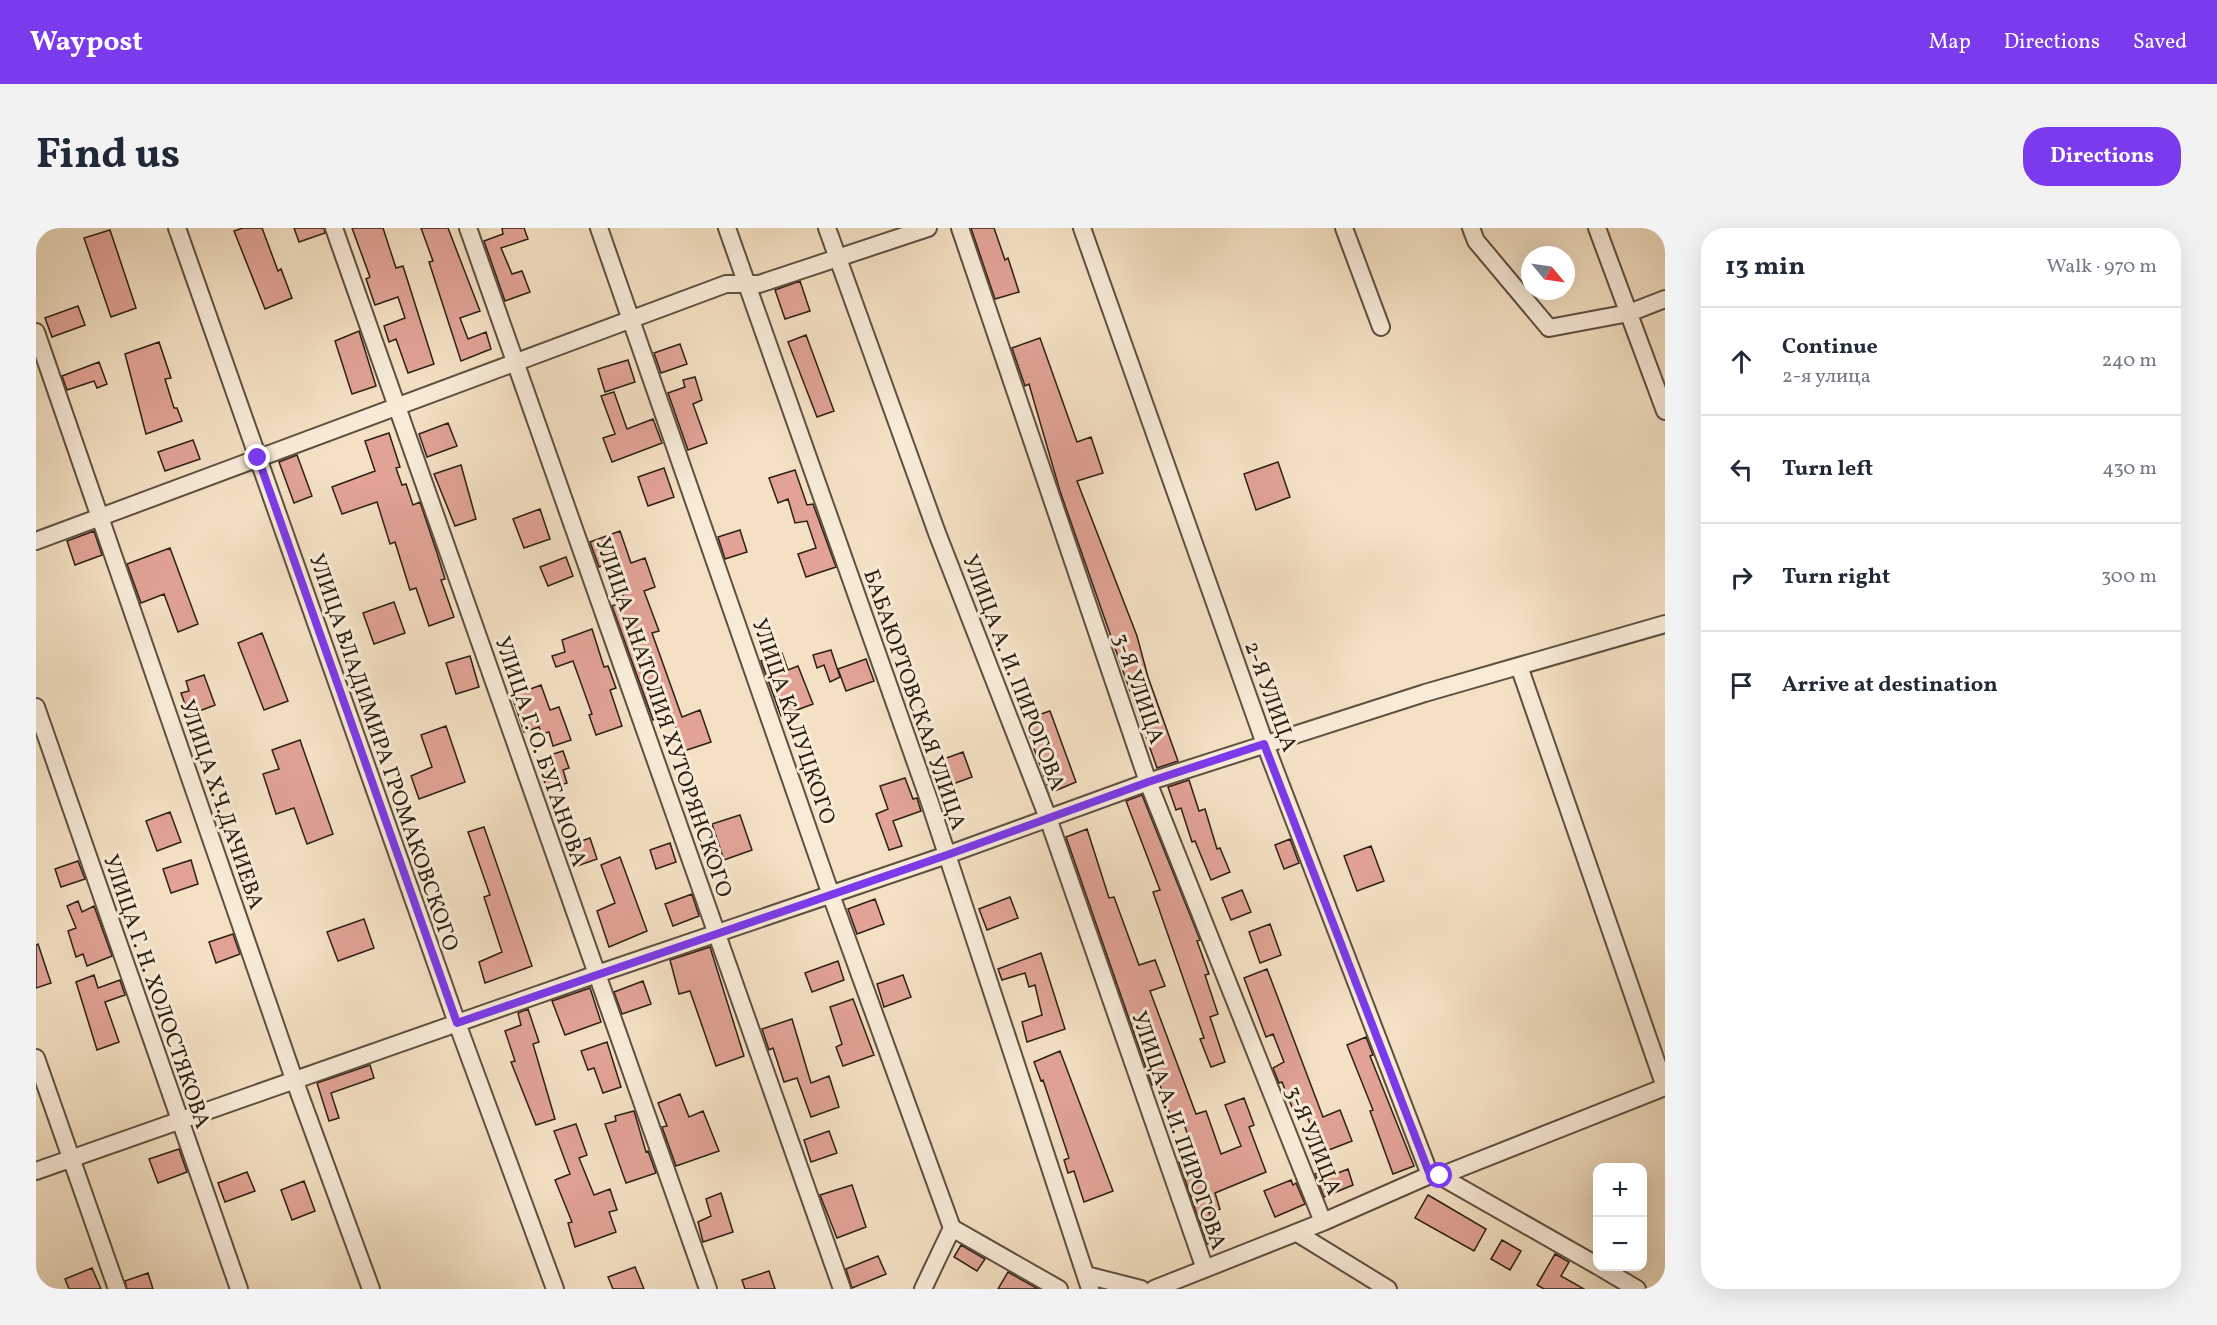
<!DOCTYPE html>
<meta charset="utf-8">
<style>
:root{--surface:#fff;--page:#f2f2f3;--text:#1f2937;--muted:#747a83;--line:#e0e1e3;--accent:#7c3aed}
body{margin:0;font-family:Vollkorn,serif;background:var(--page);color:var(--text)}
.controls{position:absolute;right:18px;bottom:18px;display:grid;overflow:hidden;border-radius:12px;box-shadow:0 6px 24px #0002}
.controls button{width:54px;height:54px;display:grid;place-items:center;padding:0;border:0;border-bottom:2px solid var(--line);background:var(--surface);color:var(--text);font:30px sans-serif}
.compass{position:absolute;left:1485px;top:18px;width:54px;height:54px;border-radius:50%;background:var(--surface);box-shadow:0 6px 24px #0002;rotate:119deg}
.stop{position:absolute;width:18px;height:18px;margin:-14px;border:4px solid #7c3aed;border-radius:50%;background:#fff}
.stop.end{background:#7c3aed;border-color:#fff;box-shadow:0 2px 6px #0008}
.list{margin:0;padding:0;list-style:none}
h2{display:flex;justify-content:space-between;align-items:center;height:78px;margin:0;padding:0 24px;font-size:26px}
h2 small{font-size:20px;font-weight:400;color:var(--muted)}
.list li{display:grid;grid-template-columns:39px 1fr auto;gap:18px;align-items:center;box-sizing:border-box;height:108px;padding:0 24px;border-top:2px solid var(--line)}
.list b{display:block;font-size:22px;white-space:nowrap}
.list p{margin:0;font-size:20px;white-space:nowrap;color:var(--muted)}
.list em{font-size:20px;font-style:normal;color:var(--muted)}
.icon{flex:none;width:33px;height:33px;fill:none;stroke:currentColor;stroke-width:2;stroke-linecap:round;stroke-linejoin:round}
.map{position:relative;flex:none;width:1629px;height:1061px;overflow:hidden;border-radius:24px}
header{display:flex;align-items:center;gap:36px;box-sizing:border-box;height:84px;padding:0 30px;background:var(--accent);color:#fff}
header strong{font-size:28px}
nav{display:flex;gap:33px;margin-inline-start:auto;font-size:21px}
.intro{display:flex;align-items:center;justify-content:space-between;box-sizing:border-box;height:144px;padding:0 36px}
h1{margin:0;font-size:42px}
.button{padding:15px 27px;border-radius:24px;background:var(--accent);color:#fff;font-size:21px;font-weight:700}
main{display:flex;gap:36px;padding:0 36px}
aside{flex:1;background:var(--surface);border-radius:24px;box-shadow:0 6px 24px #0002}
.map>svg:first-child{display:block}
</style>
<header>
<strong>Waypost</strong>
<nav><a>Map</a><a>Directions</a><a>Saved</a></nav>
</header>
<div class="intro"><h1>Find us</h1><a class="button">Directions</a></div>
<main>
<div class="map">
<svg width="1629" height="1061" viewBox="0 0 1629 1061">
<rect width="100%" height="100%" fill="#f4e1c4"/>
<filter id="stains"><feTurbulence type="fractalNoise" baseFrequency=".00333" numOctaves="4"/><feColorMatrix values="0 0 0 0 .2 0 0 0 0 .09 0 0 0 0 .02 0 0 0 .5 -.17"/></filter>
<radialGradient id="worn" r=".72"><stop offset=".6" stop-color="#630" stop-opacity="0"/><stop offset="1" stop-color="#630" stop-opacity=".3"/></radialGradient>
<!-- building -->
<path fill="#e2a396" stroke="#2c2014" stroke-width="1.5" d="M207 0H226L242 43 245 41 256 70 229 81 198 3Z
M258 0H288L289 5 263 14Z
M316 0H347L360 40 367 38 398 136 372 145 360 111 353 114 348 98 369 90 362 69 339 77 330 51 334 49Z
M385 0H412L444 83 424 90 432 111 450 104 455 121 425 133 393 34 397 33Z
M466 0H488L492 11 465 20 476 46 486 43 494 64 469 73 448 13 467 6Z
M935 0H958L969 32 972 30 983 64 959 71Z
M74 2 100 80 75 89 48 10Z
M764 53 774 83 749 91 739 62Z
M42 78 49 97 16 109 9 90Z
M323 103 340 158 316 166 299 113Z
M770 107 798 183 781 189 752 114Z
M1004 110 1041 214 1055 209 1067 245 1041 253 1101 408 1112 449 1142 533 1121 540 1024 263 993 156 989 158 976 120Z
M123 114 135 150 129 151 138 180H141L146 193 110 206 89 126Z
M644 116 651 136 625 145 618 125Z
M592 132 599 154 569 164 562 141Z
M63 134 71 156 61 160 58 153 31 162 26 148Z
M659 149 666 172 657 176 671 215 652 222 632 165 649 159 647 152Z
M578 164 591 201 617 191 626 215 576 234 567 210 579 206 565 168Z
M412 195 421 218 391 229 383 206Z
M353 205 364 239 360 240 366 257 370 256 377 277 384 274 401 325 409 351 405 352 418 389 393 398 380 360 374 362 359 314 354 316 341 274 306 286 296 259 339 243 329 213Z
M157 212 164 231 129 243 122 224Z
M261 227 276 268 258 275 243 234Z
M1242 234 1254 269 1220 282 1208 246Z
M425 237 440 291 419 298 398 246Z
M628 240 638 269 612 278 602 249Z
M759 242 771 277 777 276 800 339 770 349 762 326 780 320 771 293 759 295 752 271 742 275 733 250Z
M504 281 514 311 488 320 477 291Z
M704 302 711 324 689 331 682 309Z
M58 303 66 327 39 337 31 313Z
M584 303 595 335 609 330 619 359 608 363 623 403 616 405 646 489 664 482 675 514 648 523 635 485 617 492 576 378 589 373 575 334 563 339 554 314Z
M134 320 162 396 142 404 128 366 105 375 91 336Z
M530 329 537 348 512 358 504 339Z
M358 374 369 405 338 416 327 385Z
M556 401 568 439 572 438 580 460 574 462 586 498 560 507 553 487 556 486 537 433 520 439 516 428 529 424 526 412Z
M226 405 252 473 228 482 202 415Z
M795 422 804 449 794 454 788 437 781 440 777 427Z
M746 425 752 442 762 438 777 476 745 488 725 433Z
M434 428 443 459 420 466 410 435Z
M830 431 838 453 810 463 802 441Z
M168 447 179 477 153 487 145 465 153 463 150 453Z
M505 457 514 482 523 479 535 512 517 518 513 504 506 506 503 499 488 504 476 468Z
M1014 483 1040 554 1014 565 991 501 1002 496 999 488Z
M410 498 429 554 383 571 375 548 396 539 385 507Z
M264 512 297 606 271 616 258 580 240 586 227 546 243 541 236 522Z
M527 523 533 540 527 542 531 555 511 561 501 531Z
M927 524 936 549 903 561 894 536Z
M869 550 877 571 881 570 885 583 857 593 866 618 853 622 840 586 852 581 844 558Z
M1153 552 1163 583 1169 581 1181 621 1184 620 1194 644 1175 652 1159 613 1156 614 1145 580 1140 582 1132 559Z
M1106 567 1164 712 1161 713 1173 746 1169 747 1182 786 1174 789 1189 834 1175 839 1164 811 1168 810 1117 664 1124 662 1090 573Z
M134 584 145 614 121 623 110 593Z
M704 587 716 622 688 632 676 596Z
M448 599 496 738 449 755 443 734 466 724 448 669 454 667 432 604Z
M1051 601 1073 670 1078 669 1103 737 1119 732 1129 758 1114 763 1160 886 1170 883 1185 926 1205 918 1189 877 1208 870 1218 897 1213 899 1230 944 1179 965 1184 981 1173 985 1185 1012 1171 1016 1143 934 1159 929 1144 884 1134 887 1123 854 1116 857 1030 609Z
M554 610 561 631 541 638 534 617Z
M1254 611 1263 635 1248 641 1239 617Z
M634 615 640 634 620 641 614 622Z
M1335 618 1348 653 1321 663 1308 628Z
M584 629 611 703 573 719 561 683 579 675 565 637Z
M155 632 162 656 135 665 127 641Z
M42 633 49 651 25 659 19 641Z
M1206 662 1215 684 1195 692 1186 670Z
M656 666 663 688 637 698 629 676Z
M974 669 982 690 951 702 943 681Z
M839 671 848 696 821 706 812 681Z
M42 673 46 684 58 678 76 728 51 738 47 726 40 729 32 703 40 700 31 678Z
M328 691 338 720 302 733 291 704Z
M1234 696 1245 727 1224 735 1213 704Z
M197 706 204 726 180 735 173 714Z
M2 716 15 755 0 760V717Z
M674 719 708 828 680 838 654 763 643 766 634 732Z
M1005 725 1029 801 991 814 986 794 1006 787 999 757 993 759 989 745 966 752 962 741Z
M802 733 808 752 776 764 769 745Z
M1231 741 1287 889 1304 882 1316 913 1285 925 1268 880 1258 884 1246 854 1243 855 1237 840 1248 834 1237 806 1230 809 1208 750Z
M58 747 62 760 84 752 89 767 69 774 83 814 61 822 40 754Z
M867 747 875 769 848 779 841 756Z
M607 753 615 776 586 786 578 764Z
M554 760 565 794 529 807 516 773Z
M817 771 838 827 807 838 800 819 806 816 794 779Z
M492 781 503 814 497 816 519 891 500 897 475 834 479 833 469 803 485 797 482 785Z
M756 791 775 855 793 848 803 879 775 889 761 850 748 854 737 820 733 822 726 801Z
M1330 809 1337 827 1334 828 1378 938 1357 946 1334 883 1337 882 1311 817Z
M571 814 585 859 567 865 558 840 552 842 545 823Z
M1024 823 1077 963 1048 974 1038 943 1032 945 1028 932 1033 930 1007 852 1005 853 998 834Z
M334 837 338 850 295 865 303 890 293 893 281 855Z
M644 866 653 889 667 883 683 923 640 938 626 899 631 898 622 875Z
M598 883 610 924 612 923 620 945 590 955 569 896 580 893 579 888Z
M540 896 551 927 543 930 558 967 574 961 581 982 573 984 580 1004 539 1019 532 995 536 994 519 952 534 946 518 903Z
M793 903 801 925 775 934 768 912Z
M143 921 151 944 122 955 113 931Z
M1293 940 1297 947 1312 941 1317 957 1288 969 1279 946Z
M211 944 219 963 189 974 182 955Z
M1255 952 1257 957 1260 955 1269 976 1239 989 1228 963Z
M268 953 279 983 256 992 245 962Z
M816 957 830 999 801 1010 784 967Z
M685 965 697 1004 667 1014 662 994 675 988 670 971Z
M1392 967 1450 1001 1438 1023 1379 990Z
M1466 1012 1485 1023 1474 1042 1455 1031Z
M925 1017 949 1031 941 1043 918 1029Z
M1519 1026 1533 1034 1525 1048 1548 1061H1508L1501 1057Z
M842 1028 850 1046 816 1060 810 1041Z
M599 1039 608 1061H577L572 1049Z
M56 1040 65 1061H33L29 1051Z
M733 1043 739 1061H709L706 1052Z
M972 1044 1002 1061H962Z
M112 1045 117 1061H91L89 1053Z"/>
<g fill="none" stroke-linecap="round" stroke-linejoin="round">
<!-- minor casing -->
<g stroke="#5e5040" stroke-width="20">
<path id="minor" d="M141 0 421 795 519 1061
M298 0 672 1061
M432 0 806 1061
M563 0 795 667 916 1000
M691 0 893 572 1054 1061
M791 0 901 305 1012 590 1169 1041
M924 0 1112 554 1287 994
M1046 0 1229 516 1394 947
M1308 0 1345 99
M1435 0 1440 13 1513 100 1593 85 1629 71
M1561 0 1629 183
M0 104 258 851 335 1061
M0 313 690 56H723L892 0
M1483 438 1629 859
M0 479 203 1061
M0 830 81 1061
M0 943 561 746 911 627 1112 554 1389 465 1629 396
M1404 948 1629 859
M916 1000 1023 1061
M1261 1005 1352 1061
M1562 1038 1601 1061
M1050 1047 1105 1061
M887 1061 916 1000
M1118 1061 1287 994 1394 947 1404 948 1562 1038"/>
</g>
<!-- minor -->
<use href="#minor" stroke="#f8ecd9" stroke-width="16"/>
</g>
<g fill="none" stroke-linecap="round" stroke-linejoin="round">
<!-- route -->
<path stroke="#7c3aed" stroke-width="8" d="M222 230 421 795 911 627 1112 554 1228 516 1394 947 1404 948"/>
</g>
<g text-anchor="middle" stroke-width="6" stroke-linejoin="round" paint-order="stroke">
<!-- street labels -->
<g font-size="22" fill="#2c2014" stroke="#f8ecd9">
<text transform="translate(979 444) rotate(69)" y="8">УЛИЦА А. И. ПИРОГОВА</text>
<text transform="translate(1104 460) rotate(71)" y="8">3-Я УЛИЦА</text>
<text transform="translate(1236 468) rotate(70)" y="8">2-Я УЛИЦА</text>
<text transform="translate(880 471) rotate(71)" y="8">БАБАЮРТОВСКАЯ УЛИЦА</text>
<text transform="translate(629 489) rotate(71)" y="8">УЛИЦА АНАТОЛИЯ ХУТОРЯНСКОГО</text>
<text transform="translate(759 493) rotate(71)" y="8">УЛИЦА КАЛУЦКОГО</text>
<text transform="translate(506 523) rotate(71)" y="8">УЛИЦА Г. О. БУГАНОВА</text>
<text transform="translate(349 524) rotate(71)" y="8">УЛИЦА ВЛАДИМИРА ГРОМАКОВСКОГО</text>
<text transform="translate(187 576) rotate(71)" y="8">УЛИЦА Х.Ч.ДАЧИЕВА</text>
<text transform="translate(122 763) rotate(71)" y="8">УЛИЦА Г. Н. ХОЛОСТЯКОВА</text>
<text transform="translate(1144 902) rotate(71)" y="8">УЛИЦА А. И. ПИРОГОВА</text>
<text transform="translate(1279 912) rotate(68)" y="8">3-Я УЛИЦА</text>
</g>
</g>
<rect width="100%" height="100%" filter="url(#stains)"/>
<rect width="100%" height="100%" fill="url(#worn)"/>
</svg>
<div class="controls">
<button>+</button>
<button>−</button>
</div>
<svg class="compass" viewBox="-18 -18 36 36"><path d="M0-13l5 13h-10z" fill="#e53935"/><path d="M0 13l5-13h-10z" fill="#747a83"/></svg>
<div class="stop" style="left:1404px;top:948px"></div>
<div class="stop end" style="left:222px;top:230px"></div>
</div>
<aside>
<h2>13 min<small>Walk · 970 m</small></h2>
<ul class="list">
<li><svg class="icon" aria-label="ahead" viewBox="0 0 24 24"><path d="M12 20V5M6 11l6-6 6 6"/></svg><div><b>Continue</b><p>2-я улица</p></div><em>240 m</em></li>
<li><svg class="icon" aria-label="left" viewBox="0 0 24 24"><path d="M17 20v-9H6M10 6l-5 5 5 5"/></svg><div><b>Turn left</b></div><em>430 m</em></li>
<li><svg class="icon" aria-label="right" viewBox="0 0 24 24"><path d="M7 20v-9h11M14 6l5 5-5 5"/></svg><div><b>Turn right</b></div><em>300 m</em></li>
<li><svg class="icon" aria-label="arrive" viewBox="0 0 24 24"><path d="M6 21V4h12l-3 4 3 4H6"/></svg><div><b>Arrive at destination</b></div></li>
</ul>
</aside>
</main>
